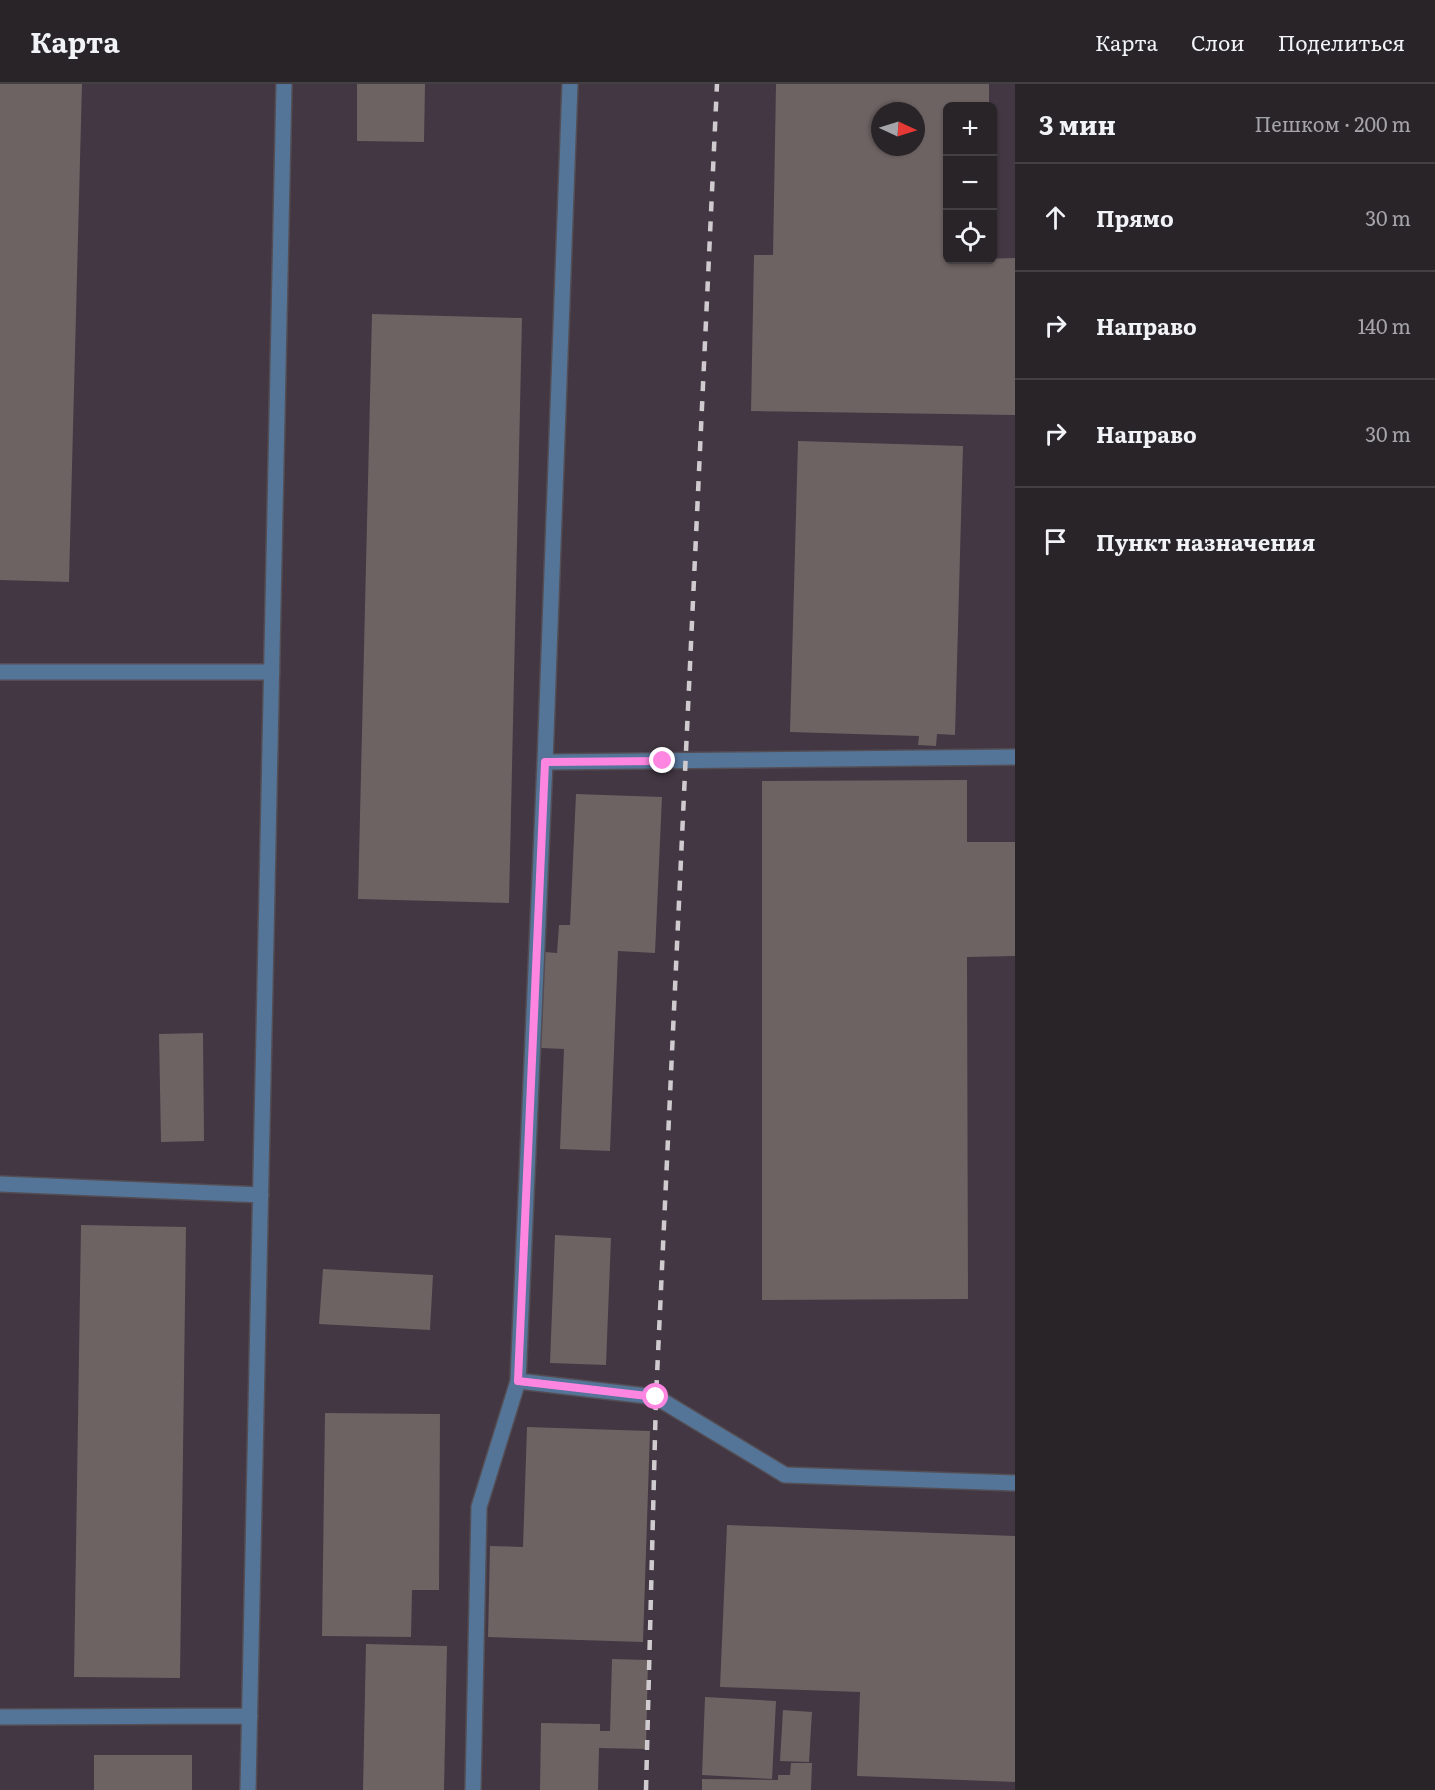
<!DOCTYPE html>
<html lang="ru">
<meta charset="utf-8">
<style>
:root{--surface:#282428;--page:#302c30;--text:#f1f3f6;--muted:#a5a4a8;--line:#444145}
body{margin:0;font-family:Literata,serif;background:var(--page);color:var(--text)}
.controls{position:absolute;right:18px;top:18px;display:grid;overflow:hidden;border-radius:9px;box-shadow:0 2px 4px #0004}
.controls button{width:54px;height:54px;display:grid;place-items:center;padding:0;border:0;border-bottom:2px solid var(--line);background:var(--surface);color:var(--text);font:30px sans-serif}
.compass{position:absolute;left:871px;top:18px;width:54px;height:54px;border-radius:50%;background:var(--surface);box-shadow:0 2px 4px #0004;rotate:94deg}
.stop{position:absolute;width:18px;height:18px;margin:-14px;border:4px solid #fe86e1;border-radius:50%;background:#fff}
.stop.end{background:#fe86e1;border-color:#fff;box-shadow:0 2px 6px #0008}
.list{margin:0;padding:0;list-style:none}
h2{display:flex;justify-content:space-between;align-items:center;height:78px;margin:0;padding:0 24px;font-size:26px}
h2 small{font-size:20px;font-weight:400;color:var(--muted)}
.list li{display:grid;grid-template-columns:39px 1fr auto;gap:18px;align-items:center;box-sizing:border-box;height:108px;padding:0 24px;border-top:2px solid var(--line)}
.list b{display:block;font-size:22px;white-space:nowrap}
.list em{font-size:20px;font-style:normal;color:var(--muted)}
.icon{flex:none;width:33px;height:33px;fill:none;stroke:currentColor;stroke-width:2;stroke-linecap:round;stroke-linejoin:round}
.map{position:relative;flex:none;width:1015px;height:1706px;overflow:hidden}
header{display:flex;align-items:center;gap:36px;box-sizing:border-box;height:84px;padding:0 30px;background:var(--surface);border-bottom:2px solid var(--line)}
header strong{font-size:28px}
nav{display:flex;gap:33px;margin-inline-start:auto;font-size:21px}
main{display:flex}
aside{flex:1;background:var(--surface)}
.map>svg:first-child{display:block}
</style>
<header>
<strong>Карта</strong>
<nav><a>Карта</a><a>Слои</a><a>Поделиться</a></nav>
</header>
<main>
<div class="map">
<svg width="1015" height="1706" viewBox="0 0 1015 1706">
<rect width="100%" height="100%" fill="#363036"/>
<!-- built -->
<path fill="#423742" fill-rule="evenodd" d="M0 0H1015V1706H0ZM948 22H992V176H948ZM880 27H916V63H880Z"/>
<!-- building -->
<path fill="#6d6362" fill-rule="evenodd" d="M0 0H82L69 498 0 496Z
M357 0H425L424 58 357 57Z
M776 0H989V22H948V176L1015 174V331L751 327 754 171H773ZM880 27H916V63H880Z
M372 230 522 234 509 819 358 815Z
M798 357 963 362 955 651 937 650 936 662 918 661 919 652 790 648Z
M967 696V758H1015V872L967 873 968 1215 762 1216V697Z
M576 710 662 713 655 869 618 867 610 1067 560 1065 564 965 541 964 545 868 557 869 559 841H570Z
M203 949 204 1057 161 1058 159 950Z
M81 1141 186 1143 180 1594 74 1593Z
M555 1151 611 1154 606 1281 550 1279Z
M323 1185 433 1191 430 1246 319 1240Z
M325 1329 440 1330 439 1506H412L411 1553 322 1552Z
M527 1343 650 1347 643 1558 488 1553 490 1462 523 1463Z
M727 1441 1015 1452V1698L857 1692 860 1608 720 1603Z
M366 1560 447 1562 444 1706H363Z
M612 1575 648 1576 646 1665 599 1664 598 1706H540L541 1639 600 1640V1647H610Z
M705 1613 776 1617 772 1695 702 1691Z
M783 1626 812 1628 809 1678 780 1677Z
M94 1671H192V1706H94Z
M791 1679H812L811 1706H702V1695L778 1696V1691H790Z"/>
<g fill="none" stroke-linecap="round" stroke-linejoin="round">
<!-- lane casing -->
<g stroke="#544e54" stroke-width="18">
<path id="lane" d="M0 588H272
M545 678 1015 673
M0 1100 261 1111
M518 1297 656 1313 785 1391 1015 1399
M0 1633 250 1632
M248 1706 284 0
M473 1706 479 1423 518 1297 545 678 570 0"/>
</g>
<!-- lane -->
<use href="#lane" stroke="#547498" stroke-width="15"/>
<!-- rail -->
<path stroke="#cfcbcf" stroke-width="4.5" stroke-dasharray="10 10" stroke-linecap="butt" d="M646 1706 656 1313 717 0"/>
</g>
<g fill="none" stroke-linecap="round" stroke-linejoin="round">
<!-- route -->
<path stroke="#fe86e1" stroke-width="8" d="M656 1313 518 1297 545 678 663 677"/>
</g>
</svg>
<div class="controls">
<button>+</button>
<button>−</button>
<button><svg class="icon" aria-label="locate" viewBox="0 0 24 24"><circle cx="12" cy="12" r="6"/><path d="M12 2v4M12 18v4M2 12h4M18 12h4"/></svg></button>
</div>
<svg class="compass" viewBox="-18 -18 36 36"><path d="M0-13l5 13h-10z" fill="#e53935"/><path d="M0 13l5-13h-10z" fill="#a5a4a8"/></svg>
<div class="stop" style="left:656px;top:1313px"></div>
<div class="stop end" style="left:663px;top:677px"></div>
</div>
<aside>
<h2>3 мин<small>Пешком · 200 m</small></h2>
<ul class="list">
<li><svg class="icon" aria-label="ahead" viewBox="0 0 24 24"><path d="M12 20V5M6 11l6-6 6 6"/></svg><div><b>Прямо</b></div><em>30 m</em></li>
<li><svg class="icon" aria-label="right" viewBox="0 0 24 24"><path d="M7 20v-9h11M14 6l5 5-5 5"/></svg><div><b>Направо</b></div><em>140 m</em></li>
<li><svg class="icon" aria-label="right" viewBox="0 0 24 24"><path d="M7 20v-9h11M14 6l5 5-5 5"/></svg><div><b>Направо</b></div><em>30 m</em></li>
<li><svg class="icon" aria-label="arrive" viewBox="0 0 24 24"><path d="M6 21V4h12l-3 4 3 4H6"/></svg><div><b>Пункт назначения</b></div></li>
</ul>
</aside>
</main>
